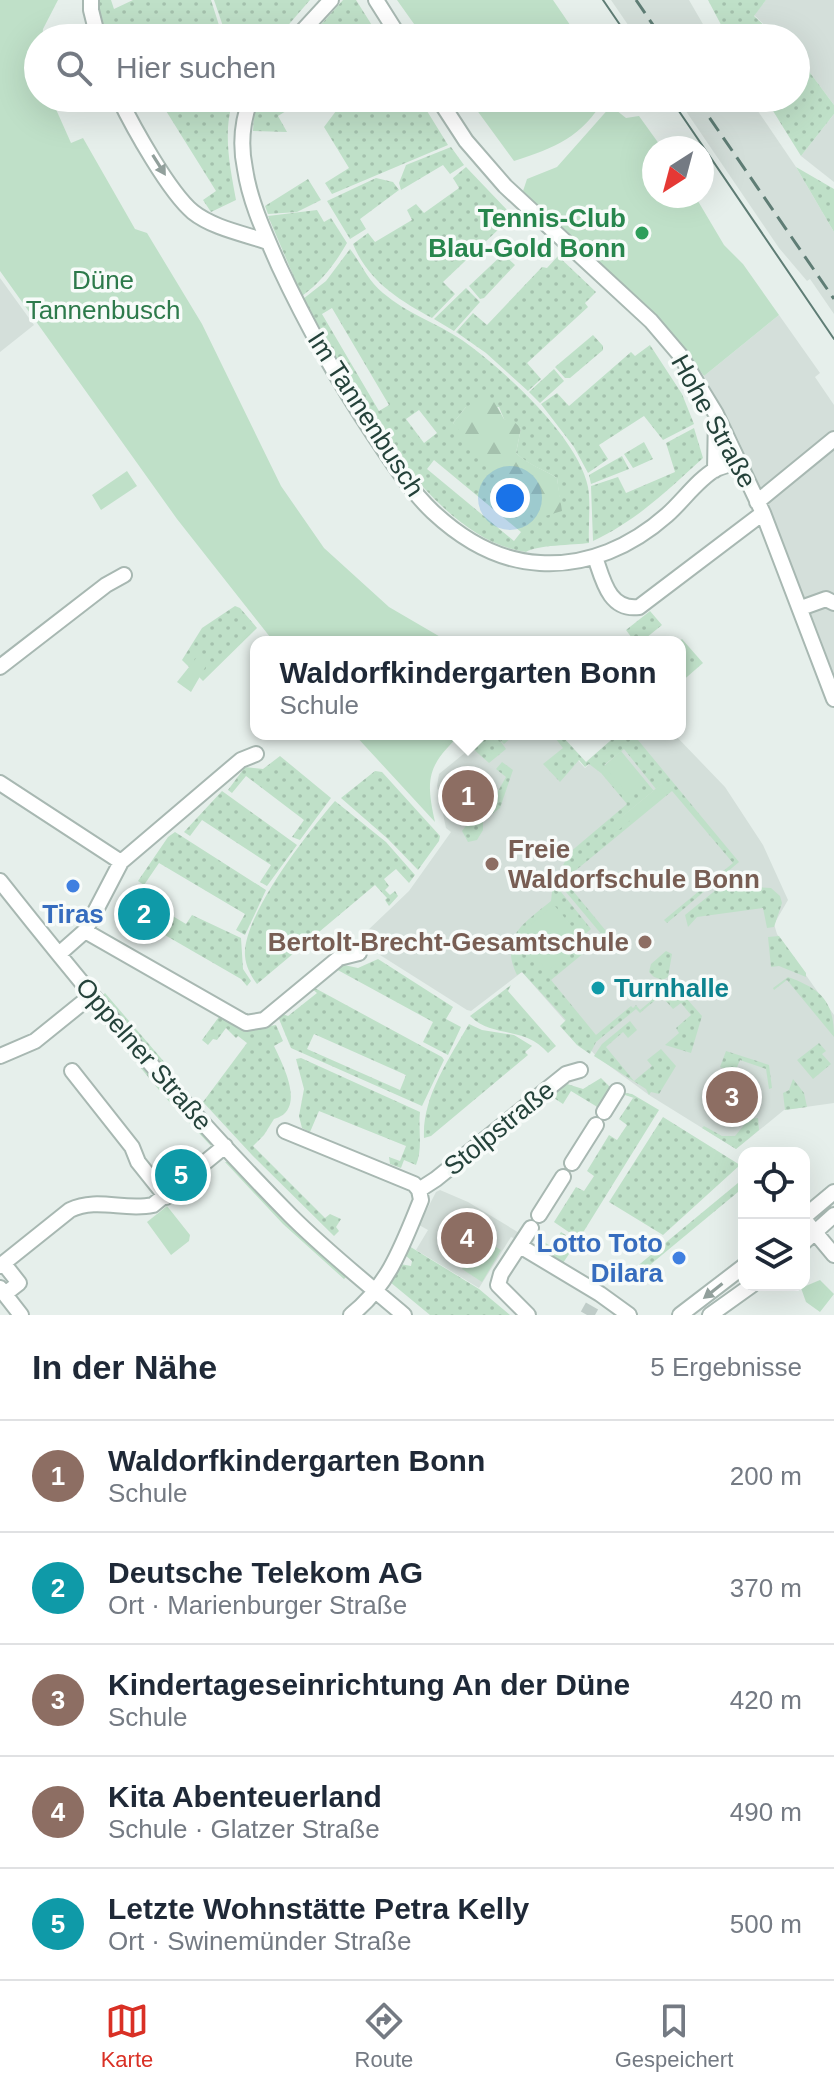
<!DOCTYPE html>
<html lang="de">
<meta charset="utf-8">
<style>
:root{--surface:#fff;--page:#f2f2f3;--text:#1f2937;--muted:#747a83;--line:#e0e1e3;--accent:#d93025}
body{margin:0;font-family:Arial,sans-serif;background:var(--page);color:var(--text)}
.controls{position:absolute;right:24px;bottom:24px;display:grid;overflow:hidden;border-radius:16px;box-shadow:0 8px 32px #0002}
.controls button{width:72px;height:72px;display:grid;place-items:center;padding:0;border:0;border-bottom:2px solid var(--line);background:var(--surface);color:var(--text);font:40px sans-serif}
.compass{position:absolute;left:642px;top:136px;width:72px;height:72px;border-radius:50%;background:var(--surface);box-shadow:0 8px 32px #0002;rotate:216deg}
.you{position:absolute;left:510px;top:498px;width:28px;height:28px;margin:-20px;border:6px solid #fff;border-radius:50%;background:#1a73e8;box-shadow:0 0 0 12px #1a73e833}
.badge{display:grid;place-items:center;width:52px;height:52px;border-radius:50%;background:var(--accent);color:#fff;font-size:26px;font-weight:700}
.pin{position:absolute;translate:-50% -50%;border:4px solid #fff;box-shadow:0 2px 8px #0006}
.popup{position:absolute;left:250px;top:636px;width:436px;height:104px;box-sizing:border-box;display:grid;place-content:center;border-radius:16px;background:var(--surface);filter:drop-shadow(0 2px 6px #0005);font-size:26px;white-space:nowrap;color:var(--muted)}
.popup b{font-size:30px;color:var(--text)}
.popup::after{content:'';position:absolute;left:50%;top:100%;margin-left:-16px;border:16px solid transparent;border-top-color:var(--surface)}
.list{margin:0;padding:0;list-style:none}
h2{display:flex;justify-content:space-between;align-items:center;height:104px;margin:0;padding:0 32px;font-size:34px}
h2 small{font-size:26px;font-weight:400;color:var(--muted)}
.list li{display:grid;grid-template-columns:52px 1fr auto;gap:24px;align-items:center;box-sizing:border-box;height:112px;padding:0 32px;border-top:2px solid var(--line)}
.list b{display:block;font-size:30px;white-space:nowrap}
.list p{margin:0;font-size:26px;white-space:nowrap;color:var(--muted)}
.list em{font-size:26px;font-style:normal;color:var(--muted)}
.icon{flex:none;width:44px;height:44px;fill:none;stroke:currentColor;stroke-width:2;stroke-linecap:round;stroke-linejoin:round}
.map{position:relative;flex:none;width:834px;height:1315px;overflow:hidden}
.search{position:absolute;background:var(--surface);box-shadow:0 8px 32px #0002;left:24px;right:24px;top:24px;height:88px;display:flex;align-items:center;gap:20px;box-sizing:border-box;padding:0 28px;border-radius:44px;color:var(--muted);font-size:30px}
.sheet{height:664px;background:var(--surface)}
nav{display:flex;justify-content:space-around;align-items:center;box-sizing:border-box;height:112px;border-top:2px solid var(--line);background:var(--surface);font-size:22px;color:var(--muted)}
nav a{display:grid;justify-items:center;gap:4px}
nav .on{color:var(--accent)}
.map>svg:first-child{display:block}
</style>
<div class="map">
<svg width="834" height="1315" viewBox="0 0 834 1315">
<defs>
<pattern id="grass-dots" width="8" height="8" patternUnits="userSpaceOnUse" patternTransform="scale(2)"><rect width="8" height="8" fill="#bfe0c8"/><path d="M2 2h.1M6 6h.1" fill="none" stroke="#a4c1ad" stroke-width="1.8" stroke-linecap="round"/></pattern>
<pattern id="forest-firs" width="22" height="20" patternUnits="userSpaceOnUse" patternTransform="scale(2)"><rect width="22" height="20" fill="#bfe0c8"/><path d="M5 1l3.5 6h-7zM16 11l3.5 6h-7z" fill="#a4c1ad"/></pattern>
</defs>
<rect width="100%" height="100%" fill="#e6efeb"/>
<!-- built -->
<path fill="#d4dfda" d="M611 0H689L711 38H637Z
M766 0H834V105L796 54V38H778L754 15Z
M677 98H749L796 167 834 232V314L810 279 807 281 779 248Z
M834 114V182L801 156Z
M0 278 34 325 0 352Z
M779 315 820 373 815 377 834 405V675L771 511 738 439 704 376Z
M488 734H554L585 768 626 734H674L725 787 763 845 788 900 774 924 777 934 834 1015V1103L784 1110 736 1149 649 1095 596 1056 522 972 471 1011 467 1010 380 955 365 937 366 932 409 891 451 832 446 828 437 786 439 774Z
M440 1190 468 1202 521 1234 518 1240 511 1237 479 1288 416 1250 428 1230 419 1225 436 1192Z"/>
<!-- grass -->
<path fill="url(#grass-dots)" fill-rule="evenodd" d="M97 0H111L114 9 133 0H211L223 38H104L98 16Z
M214 0H310L277 38H227Z
M343 0H356L380 38H319L317 29Z
M708 0H766L754 16 778 38H728Z
M796 54 834 105V114L801 156 765 98H796Z
M158 98H234C222 131 230 166 236 200L211 212 203 200 216 191Z
M260 98H307L278 116 287 132 253 131 254 114Z
M352 98H419L448 145 332 194 325 183 349 168 324 127 339 107Z
M451 147 464 165 450 174 443 165 401 190 399 183 406 165Z
M466 167 509 212 500 221 501 227 443 282 455 294 432 318C399 300 368 281 353 244L368 233 375 242 412 220 407 210 416 204 424 213 459 188 453 178Z
M796 167 834 189V232Z
M376 178 393 182 399 190 360 219 366 229 350 239 327 201Z
M308 179 321 200 297 212 268 214 265 206Z
M317 210 324 222 331 218 347 243C335 264 321 282 302 296L268 216Z
M350 249C361 263 368 281 383 293 406 313 437 323 462 340 502 368 579 438 588 487 591 505 588 525 589 543 574 545 536 545 526 552 427 538 346 380 303 299L326 281ZM332 308 389 405 379 411 322 314ZM466 407H499L504 419 521 428 516 453C528 465 543 469 557 478L561 511 453 423ZM419 410 437 433 424 443 406 419ZM434 460 521 532 514 541 427 469Z
M503 254 515 265 484 298 480 299 469 286Z
M558 256 596 292 585 303 588 307 527 363 541 379 528 391 486 353 456 332 473 313 487 325 542 267 547 268Z
M466 288 480 302 454 331 434 319Z
M593 335 603 346V350L570 378H565L555 367Z
M650 345 682 394 694 424 663 440 644 416 599 445 608 459 588 473 574 447 541 404 557 393 569 406 631 352 635 356Z
M554 369 564 381 540 403 529 392Z
M694 428 703 458C668 490 636 521 593 541L591 486 618 477 626 493 675 472 666 443Z
M644 442 653 459 633 468 624 454Z
M622 456 629 469 591 484 589 475Z
M235 606 240 608 257 628 203 681 182 660 202 628Z
M650 611 662 625 641 642H635L626 630Z
M682 639 703 663 680 683 678 642Z
M488 734 513 736 504 744 499 739 506 749 489 763 471 747Z
M552 734H566L563 737 586 762 618 734H633L739 862 667 923 664 920 733 863 672 791 564 880 611 937 607 941 556 880 569 853 627 804 601 773 589 764 585 767 579 760 560 782 543 764 563 748ZM624 749 656 789 664 782 611 826 654 791 644 779 604 765Z
M280 756 331 798 300 840 292 837 304 820 246 776 232 793 228 790 245 767 263 769Z
M502 762 513 770 500 808 483 821V830L477 840 468 842 462 831 471 819 480 815 484 801 494 802 497 799V793L506 777 496 769Z
M375 771 382 772 440 836 439 841 418 870 388 839 341 798Z
M222 791 297 845 267 886 260 882 271 865 202 820 190 836 184 832Z
M335 801 386 842 415 875 409 883 396 869 384 879 389 886 385 890 390 895 395 891 398 896 389 906 385 900 387 898 375 885 257 984C251 976 246 967 245 956 242 916 309 831 335 801Z
M175 832 266 890 245 935 236 930 245 914 159 863 144 885 138 881 168 837Z
M553 882 591 929 581 938 554 906 547 970 591 935 596 943 551 980 596 1035 631 1006 633 1008 636 1005 640 1010 658 995 650 985 651 982 663 990 660 996 640 1013 636 1009 596 1042 590 1054 577 1045 560 1026 566 1020 522 972 517 975C499 937 523 924 551 901Z
M722 885 771 888 780 896 782 903 774 927 767 928 763 908 697 917 688 927 685 915Z
M161 909 186 924 192 915 241 938 243 969 251 981 247 986 241 979 151 927Z
M779 936 806 973V977L779 966 771 967 768 937Z
M666 951 672 954 668 977 663 980 654 977 649 972 651 964Z
M378 959 453 1007 446 1019 461 1027 448 1055 423 1042 433 1022 334 968 344 965 358 968Z
M788 977C821 989 834 1001 834 1037L787 980 774 990 773 988Z
M511 985 508 991 556 1046 548 1053C524 1025 493 1039 470 1016Z
M313 987 442 1057 444 1060 422 1106 291 1048 279 1019 280 1013 288 1016 317 993 311 988ZM314 1034 406 1075 400 1090 307 1049Z
M105 993 172 1071 170 1075 101 997Z
M672 994 687 999 702 1016 691 1053 665 1045 679 1033 676 1028 691 1015 681 1003 673 1009 665 1000Z
M90 1007 95 1009 211 1141V1146L164 1096Z
M221 1014 248 1029 276 1025 283 1041 274 1046C283 1065 307 1110 274 1119L264 1135 253 1146 325 1218 330 1214 341 1219 336 1227 339 1231 334 1236 252 1155 203 1102 247 1043 238 1036 236 1038 226 1028 217 1040 213 1039 208 1045 202 1040Z
M630 1021 637 1030 628 1038 623 1032 606 1047 634 1081 652 1066 647 1060 661 1049 676 1066 659 1094 651 1092 649 1095 646 1089 594 1056 602 1044Z
M469 1024 482 1030 514 1035 532 1046 525 1052 528 1055 431 1136 424 1138C422 1097 449 1059 469 1024Z
M819 1043 826 1051 822 1054 831 1064 813 1079 797 1060Z
M726 1051 769 1065 772 1088 769 1089 766 1069 740 1060 735 1072 720 1067Z
M301 1058 420 1112C418 1130 423 1149 416 1165L404 1160 401 1168 390 1164 389 1157 400 1161 406 1146 319 1111 310 1132 302 1128 299 1116 304 1089 296 1059Z
M601 1078 610 1087 599 1108 571 1091 563 1104 548 1094 564 1083 583 1089Z
M793 1079 804 1093 807 1107 785 1110 783 1093 789 1090Z
M625 1093 632 1094 659 1110 579 1239 554 1222 576 1187 584 1191 594 1176 587 1171 609 1135 617 1140 627 1125 619 1119 633 1098 637 1099 622 1094Z
M663 1117 740 1165 663 1235 609 1202Z
M758 1118 759 1130 736 1149 702 1128 704 1126 722 1136H735L749 1119Z
M225 1162H230L347 1276 344 1279 283 1224Z
M744 1178V1187L639 1274 635 1268Z
M561 1232 577 1242 563 1263 536 1245 539 1239 552 1247Z
M409 1246 479 1289 510 1315H430L390 1282 400 1264 411 1266 412 1261 405 1255Z"/>
<!-- forest -->
<path fill="url(#forest-firs)" d="M484 398 493 399 504 419 513 421 521 428 516 453C529 465 543 469 557 478L562 511 535 519 453 423 466 407Z"/>
<!-- park -->
<path fill="#bfe0c8" d="M0 0H58L43 29 42 38H38V98H51L71 143 83 138 135 229 147 233 202 324 281 486 324 548 389 607 449 642H274L177 519 0 271Z
M397 0H553L579 38H424Z
M468 98H605C581 138 556 147 514 161Z
M611 106 626 118 639 116 662 148H654V196H695L724 245 743 264 779 315 704 376 665 326 523 191 527 179 557 167Z
M127 471 137 486 101 510 92 495Z
M197 657 206 666 191 692 177 682Z
M354 734H461C428 765 425 778 435 822Z
M621 751 644 779 627 793 604 766Z
M664 782 670 788 616 832 611 826Z
M554 905 584 941 547 971 518 935Z
M167 1206 190 1235 189 1241 171 1255 147 1222Z
M481 1238 501 1250 482 1282 462 1269Z
M820 1280 834 1294 820 1312 806 1302 801 1288Z"/>
<g fill="none" stroke-linecap="round" stroke-linejoin="round">
<!-- minor-tunnel -->
<path stroke="#bfccc8" stroke-width="14" stroke-dasharray="14 7" stroke-linecap="butt" d="M587 1315 592 1306"/>
<!-- minor casing -->
<g stroke="#a8b8b2" stroke-width="18">
<path id="minor" d="M91 0V10L98 38
M376 0 400 38
M296 38 331 0
M119 98C133 127 169 192 193 212 213 228 245 234 268 242
M251 98C242 121 240 145 245 169 250 203 266 236 279 266 307 326 338 381 374 435 392 462 410 490 433 512 463 540 500 561 540 563 588 566 632 546 667 515 683 501 698 479 716 469 723 466 732 464 739 461
M438 98 466 141 505 186 651 321 680 355 716 414 763 513 834 699
M715 470 716 414
M757 502 834 439
M595 557C603 580 609 611 639 607L763 513
M801 608 826 599 834 603
M0 667 106 585 124 575
M0 783 121 862
M0 881C91 996 186 1110 290 1215 326 1251 365 1282 404 1315
M85 931 246 1023 264 1020 339 958 359 953
M59 954 85 931 121 862 241 760 256 754
M0 1056 35 1041 92 995
M72 1071 132 1147 138 1162 166 1197
M604 1112 617 1091
M285 1131 414 1184 419 1190 421 1200C403 1244 389 1285 351 1315
M572 1163 596 1125
M419 1190 436 1179 566 1074 580 1070
M539 1215 563 1177
M804 1217 834 1192
M804 1219 834 1255
M804 1242 834 1215
M520 1246 600 1294 629 1315
M4 1264 19 1283 5 1294
M0 1266 70 1210C97 1197 124 1211 153 1205L225 1146
M0 1288 21 1315
M528 1315 498 1285 501 1274 531 1228
M680 1315 744 1266
M710 1315 752 1285"/>
</g>
<!-- minor -->
<use href="#minor" stroke="#fff" stroke-width="14"/>
<!-- tram -->
<path stroke="#5f7d75" stroke-width="2" d="M603 0 629 38
M670 98 834 339"/>
<!-- rail -->
<path stroke="#5f7d75" stroke-width="3" stroke-dasharray="16 8" stroke-linecap="butt" d="M636 0 662 38
M696 98 834 299"/>
</g>
<!-- one-way arrows -->
<defs><path id="oneway-solid" d="M-6-.8H1V-3.2L6.5 0L1 3.2V.8H-6Z" transform="scale(2)"/></defs>
<g fill="#92a09c">
<use href="#oneway-solid" transform="translate(159 165) rotate(58)"/>
<use href="#oneway-solid" transform="translate(713 1291) rotate(142)"/>
</g>
<!-- markers -->
<circle fill="#2e9e5b" stroke="#f7fbf9" stroke-width="3" cx="642" cy="233" r="8"/>
<g fill="#8d6e63" stroke="#f7fbf9" stroke-width="3">
<circle cx="492" cy="864" r="8"/>
<circle cx="645" cy="942" r="8"/>
</g>
<g fill="#3f7fe0" stroke="#f7fbf9" stroke-width="3">
<circle cx="73" cy="886" r="8"/>
<circle cx="679" cy="1258" r="8"/>
</g>
<circle fill="#0f9aa8" stroke="#f7fbf9" stroke-width="3" cx="598" cy="988" r="8"/>
<g text-anchor="middle" stroke-width="7" stroke-linejoin="round" paint-order="stroke">
<!-- leisure labels -->
<g font-size="26" font-weight="bold" fill="#27864d" stroke="#f7fbf9" text-anchor="end">
<text x="626" y="227">Tennis-Club<tspan x="626" dy="30">Blau-Gold Bonn</tspan></text>
</g>
<!-- park labels -->
<g font-size="26" fill="#2d7a4b" stroke="#f7fbf9">
<text x="103" y="289">Düne<tspan x="103" dy="30">Tannenbusch</tspan></text>
</g>
<!-- street labels -->
<g font-size="26" fill="#24423a" stroke="#f7fbf9">
<text transform="translate(366 414) rotate(57)" y="9">Im Tannenbusch</text>
<text transform="translate(714 421) rotate(61)" y="9">Hohe Straße</text>
<text transform="translate(144 1054) rotate(49)" y="9">Oppelner Straße</text>
<text transform="translate(499 1128) rotate(-39)" y="9">Stolpstraße</text>
</g>
<!-- education labels -->
<g font-size="26" font-weight="bold" fill="#785e54" stroke="#f7fbf9" text-anchor="start">
<text x="508" y="858">Freie<tspan x="508" dy="30">Waldorfschule Bonn</tspan></text>
<text x="629" y="951" text-anchor="end">Bertolt-Brecht-Gesamtschule</text>
</g>
<!-- shop labels -->
<g font-size="26" font-weight="bold" fill="#366cbe" stroke="#f7fbf9">
<text x="73" y="923">Tiras</text>
<text x="663" y="1252" text-anchor="end">Lotto Toto<tspan x="663" dy="30">Dilara</tspan></text>
</g>
<!-- culture labels -->
<g font-size="26" font-weight="bold" fill="#0d838f" stroke="#f7fbf9" text-anchor="start">
<text x="614" y="997">Turnhalle</text>
</g>
</g>
</svg>
<div class="controls">
<button><svg class="icon" aria-label="locate" viewBox="0 0 24 24"><circle cx="12" cy="12" r="6"/><path d="M12 2v4M12 18v4M2 12h4M18 12h4"/></svg></button>
<button><svg class="icon" aria-label="layers" viewBox="0 0 24 24"><path d="M12 4l9 5-9 5-9-5zM3 14l9 5 9-5"/></svg></button>
</div>
<svg class="compass" viewBox="-18 -18 36 36"><path d="M0-13l5 13h-10z" fill="#e53935"/><path d="M0 13l5-13h-10z" fill="#747a83"/></svg>
<div class="you"></div>
<div class="pin badge" style="left:468px;top:796px;background:#8d6e63">1</div>
<div class="popup"><b>Waldorfkindergarten Bonn</b>Schule</div>
<div class="pin badge" style="left:144px;top:914px;background:#0f9aa8">2</div>
<div class="pin badge" style="left:732px;top:1097px;background:#8d6e63">3</div>
<div class="pin badge" style="left:467px;top:1238px;background:#8d6e63">4</div>
<div class="pin badge" style="left:181px;top:1175px;background:#0f9aa8">5</div>
<div class="search"><svg class="icon" aria-label="search" viewBox="0 0 24 24"><circle cx="10" cy="10" r="6"/><path d="M15 15l6 6"/></svg>Hier suchen</div>
</div>
<section class="sheet">
<h2>In der Nähe<small>5 Ergebnisse</small></h2>
<ul class="list">
<li><span class="badge" style="background:#8d6e63">1</span><div><b>Waldorfkindergarten Bonn</b><p>Schule</p></div><em>200 m</em></li>
<li><span class="badge" style="background:#0f9aa8">2</span><div><b>Deutsche Telekom AG</b><p>Ort · Marienburger Straße</p></div><em>370 m</em></li>
<li><span class="badge" style="background:#8d6e63">3</span><div><b>Kindertageseinrichtung An der Düne</b><p>Schule</p></div><em>420 m</em></li>
<li><span class="badge" style="background:#8d6e63">4</span><div><b>Kita Abenteuerland</b><p>Schule · Glatzer Straße</p></div><em>490 m</em></li>
<li><span class="badge" style="background:#0f9aa8">5</span><div><b>Letzte Wohnstätte Petra Kelly</b><p>Ort · Swinemünder Straße</p></div><em>500 m</em></li>
</ul>
</section>
<nav>
<a class="on"><svg class="icon" aria-label="map" viewBox="0 0 24 24"><path d="M3 6l6-2 6 2 6-2v14l-6 2-6-2-6 2zM9 4v14M15 6v14"/></svg>Karte</a>
<a><svg class="icon" aria-label="directions" viewBox="0 0 24 24"><path d="M12 3l9 9-9 9-9-9zM9 14v-3h6M13 9l2 2-2 2"/></svg>Route</a>
<a><svg class="icon" aria-label="saved" viewBox="0 0 24 24"><path d="M7 4h10v16l-5-4-5 4z"/></svg>Gespeichert</a>
</nav>
